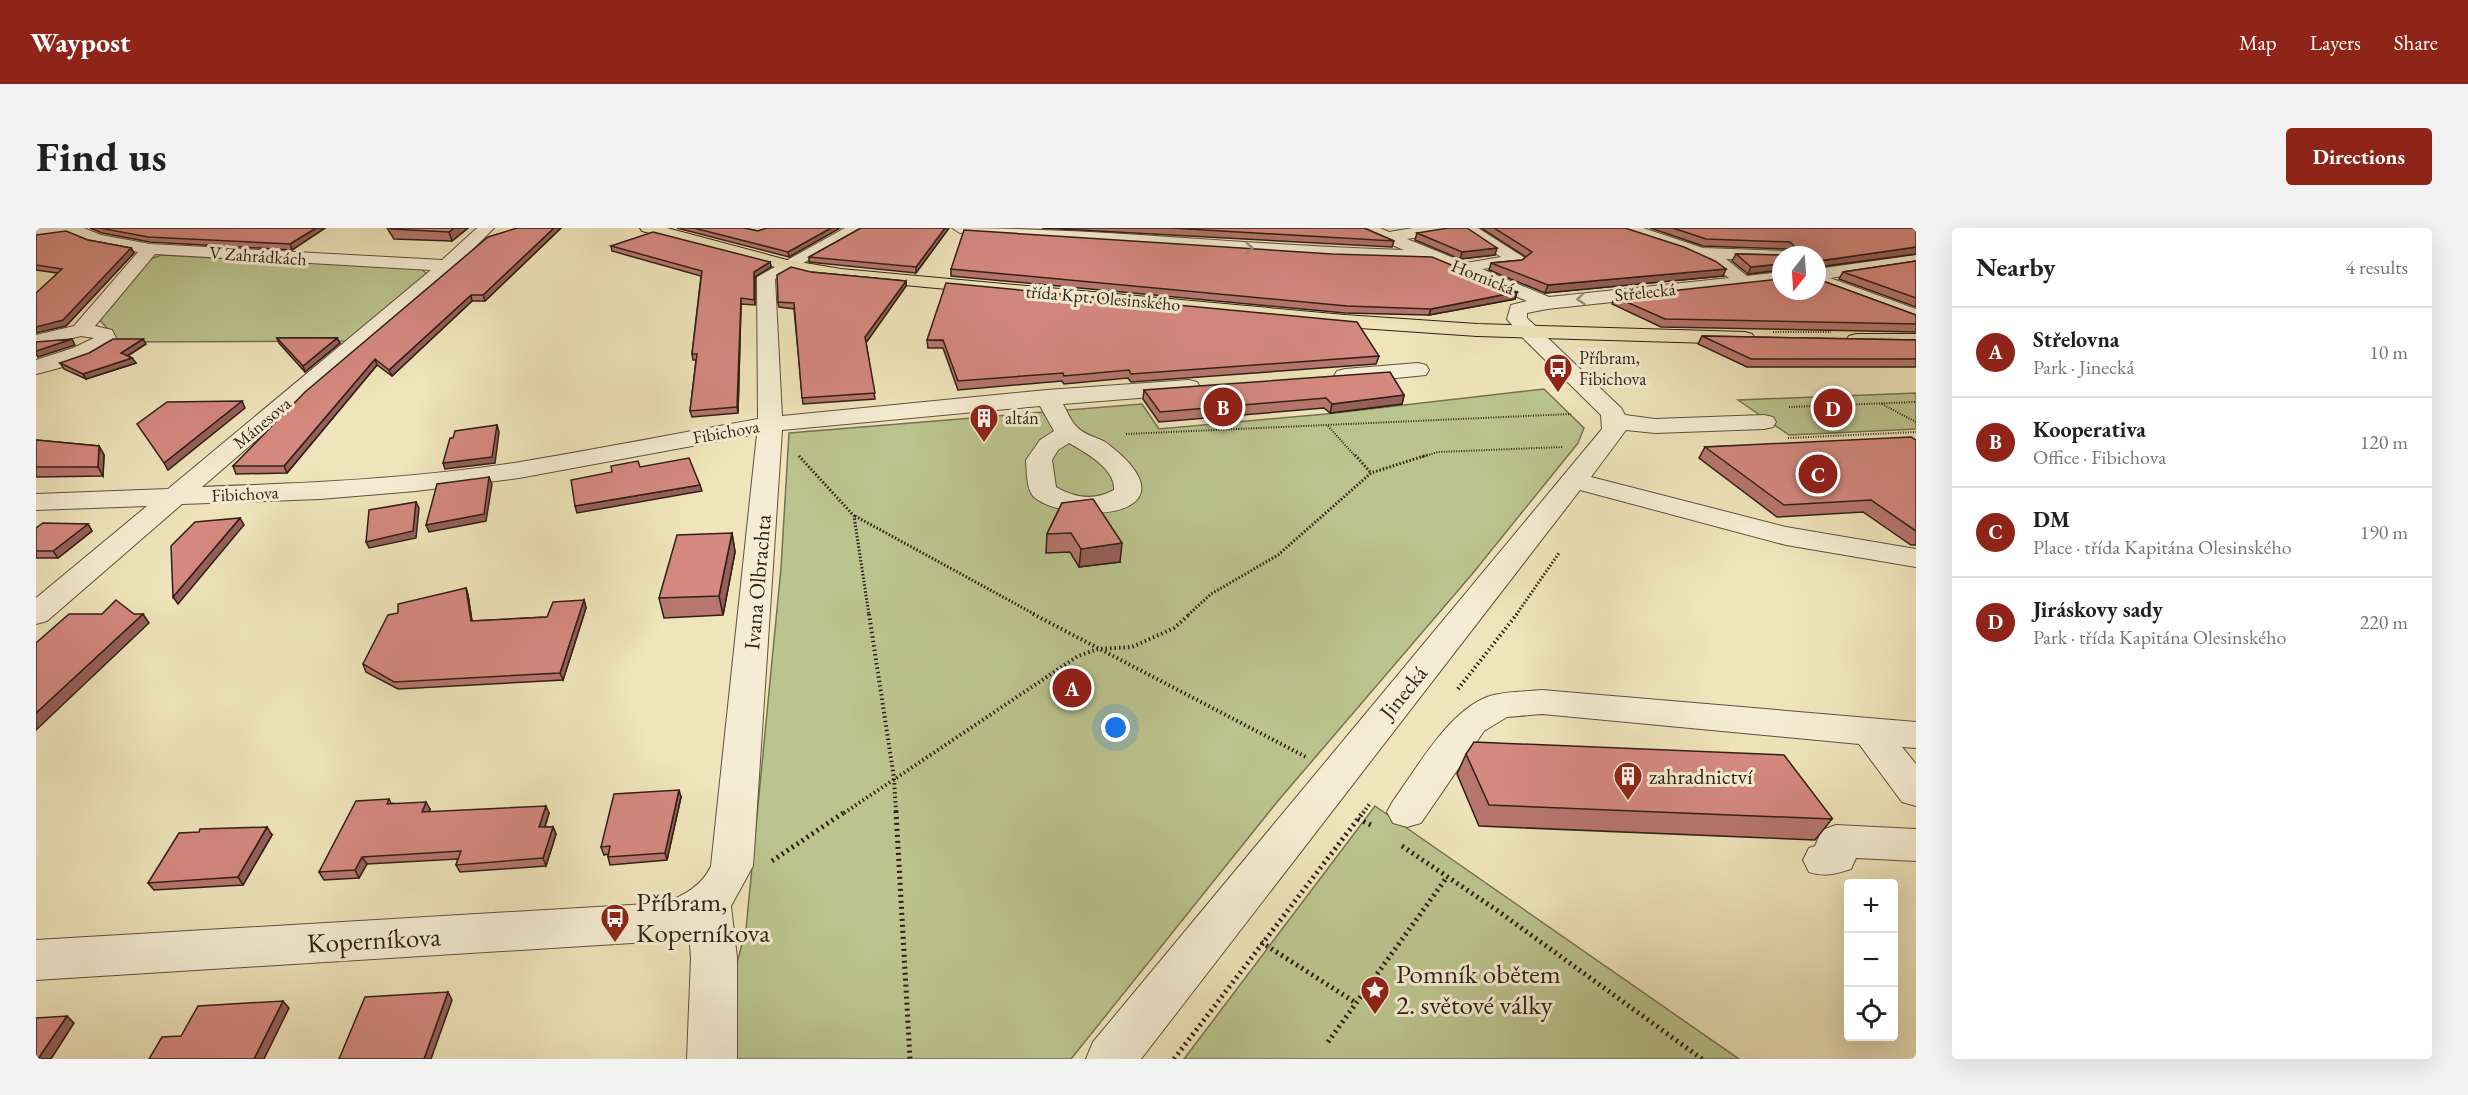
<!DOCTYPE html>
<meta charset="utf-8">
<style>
:root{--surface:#fff;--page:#f2f2f2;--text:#202124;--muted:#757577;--line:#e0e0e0;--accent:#8f2418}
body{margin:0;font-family:"EB Garamond",serif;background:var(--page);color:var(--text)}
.controls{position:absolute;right:18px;bottom:18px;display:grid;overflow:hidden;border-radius:6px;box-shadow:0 6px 24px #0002}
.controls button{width:54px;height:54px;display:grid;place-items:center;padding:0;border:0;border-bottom:2px solid var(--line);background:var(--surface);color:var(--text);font:30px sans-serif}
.compass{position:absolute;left:1736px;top:18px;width:54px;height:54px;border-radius:50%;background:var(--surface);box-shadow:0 6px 24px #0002;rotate:197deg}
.you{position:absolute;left:1080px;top:500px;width:21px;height:21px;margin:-15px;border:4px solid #fff;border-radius:50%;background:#1a73e8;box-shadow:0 0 0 9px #1a73e833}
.badge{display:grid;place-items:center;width:39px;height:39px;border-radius:50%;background:var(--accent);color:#fff;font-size:20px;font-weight:700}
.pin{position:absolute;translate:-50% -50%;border:3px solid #fff;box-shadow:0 2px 6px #0006}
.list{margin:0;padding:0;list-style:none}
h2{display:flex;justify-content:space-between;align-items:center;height:78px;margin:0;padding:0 24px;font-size:26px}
h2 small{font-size:20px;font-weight:400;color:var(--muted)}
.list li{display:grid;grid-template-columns:39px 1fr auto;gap:18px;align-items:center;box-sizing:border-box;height:90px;padding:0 24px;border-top:2px solid var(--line)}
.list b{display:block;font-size:22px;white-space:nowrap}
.list p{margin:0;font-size:20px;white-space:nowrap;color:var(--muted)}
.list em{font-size:20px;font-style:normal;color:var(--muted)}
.icon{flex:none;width:33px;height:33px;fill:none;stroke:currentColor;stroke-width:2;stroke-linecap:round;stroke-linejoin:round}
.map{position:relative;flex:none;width:1880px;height:831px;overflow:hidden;border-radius:6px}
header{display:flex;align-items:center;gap:36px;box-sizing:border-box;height:84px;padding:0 30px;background:var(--accent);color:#fff}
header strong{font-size:28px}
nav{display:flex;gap:33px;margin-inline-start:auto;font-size:21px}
.intro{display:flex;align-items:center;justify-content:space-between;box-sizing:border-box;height:144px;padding:0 36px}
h1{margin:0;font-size:42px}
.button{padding:15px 27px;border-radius:6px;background:var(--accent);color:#fff;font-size:21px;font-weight:700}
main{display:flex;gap:36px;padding:0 36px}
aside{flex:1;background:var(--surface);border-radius:6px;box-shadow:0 6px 24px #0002}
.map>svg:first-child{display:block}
</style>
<header>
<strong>Waypost</strong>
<nav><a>Map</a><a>Layers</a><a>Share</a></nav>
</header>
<div class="intro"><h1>Find us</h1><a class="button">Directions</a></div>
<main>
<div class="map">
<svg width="1880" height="831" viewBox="0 0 1880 831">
<rect width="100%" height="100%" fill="#efe4bb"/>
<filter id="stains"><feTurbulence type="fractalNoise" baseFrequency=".00333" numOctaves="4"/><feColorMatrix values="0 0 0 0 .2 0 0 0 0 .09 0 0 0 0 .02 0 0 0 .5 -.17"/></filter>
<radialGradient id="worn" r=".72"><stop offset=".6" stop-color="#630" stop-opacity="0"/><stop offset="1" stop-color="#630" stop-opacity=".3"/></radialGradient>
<!-- green -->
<path fill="#bbc48e" stroke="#767252" stroke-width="1.5" d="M126 27 385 41 390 45 389 49 312 113 83 114 63 91 111 32Z
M1508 161 1548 200 1542 215 1437 345 1241 574 1035 831H689L694 761 710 701 745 340 753 205 1106 176 1123 201 1290 186Z
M1880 165V201L1753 207 1702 172Z
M1339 578 1703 831H1148Z"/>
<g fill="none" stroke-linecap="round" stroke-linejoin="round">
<!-- minor casing -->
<g stroke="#60503e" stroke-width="2">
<path id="minor" d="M0 0H48L65 7 114 16 406 32 441 0H458L410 48 166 259C272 255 378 251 484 234 563 221 643 205 722 191L721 49 809 0H829L739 51 746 188 1011 162 1153 152 1161 154 1164 159 1161 164 1153 166 1027 176C1031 183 1035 194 1041 199 1048 207 1061 209 1069 214 1083 224 1109 246 1105 264 1097 295 1015 287 997 268 990 260 991 242 990 232L1004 212 1018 203 1004 178 746 202 717 638 695 678 701 730V831H651L655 730 653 704 628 713 0 752V712L628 675C647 668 666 658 675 638L721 206 483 250 380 263 284 271 146 276 11 393 0 396V370L111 278 0 282V266L132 261 395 42 119 26 59 98 76 102 81 112C70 129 20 141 0 146V132L37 120 58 110 45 108 0 119V107L38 98 102 24 55 15 33 6 0 10ZM1033 215C1049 224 1080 241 1078 262 1058 273 1039 270 1020 259L1016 232 1022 222Z
M916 0C1067 0 1217 18 1368 22L1324 3 1322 0H1344L1353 4 1377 0H1417L1409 5 1371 11 1430 35 1465 29 1422 0H1442L1492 32 1483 37 1446 41 1513 69 1693 50 1677 38 1646 24 1583 3 1581 0H1607L1667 20 1751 23 1754 27H1745V32L1690 31 1711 48 1745 44V56L1511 81 1491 85V90L1585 180 1589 187 1619 191 1728 187 1737 189 1740 194 1737 199 1728 201 1619 205 1590 202 1555 249 1750 299 1880 321V339L1750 317 1544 262 1105 831H1050L1057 814 1566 201 1565 187 1486 109 1471 91 1475 77 1491 73 1395 33 1295 30 924 5Z
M1880 27V37L1794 50 1880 81V94L1781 57V41Z
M1382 135 1390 137 1393 142 1390 147 1309 155 1301 153 1298 148 1301 143 1309 141Z
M1506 462 1880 494V520L1866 519 1880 536V578L1866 574 1823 516 1506 486 1471 489 1448 503 1385 595 1371 599 1357 595 1351 584 1357 573C1382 539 1411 485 1451 469 1468 463 1488 464 1506 462Z
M1800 597 1880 601V633L1820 630 1815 641C1799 646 1789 649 1773 644L1767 632 1773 620 1779 618 1786 602Z"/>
</g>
<!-- major casing -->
<g stroke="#311f15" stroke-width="2">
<path id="major" d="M604 0H631L751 32 805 41 1309 87 1441 96 1709 104 1716 106 1719 110 1716 114 1709 116 1441 108 1309 99 805 51 750 42 606 3Z
M1820 106H1880V118L1813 116 1810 112 1813 108Z"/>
</g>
<!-- path-far3 -->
<path stroke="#311f15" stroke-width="2" stroke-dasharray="1 1.5" stroke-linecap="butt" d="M1737 104H1795
M1846 176 1880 194
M1753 179 1880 174
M1292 198 1320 229
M1090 206 1535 186
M1752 210 1880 204
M1386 229 1402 224 1527 219"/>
<!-- path-far2 -->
<path stroke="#311f15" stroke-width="3" stroke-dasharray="1.5 2" stroke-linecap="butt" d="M1319 227 1335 245
M763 228 818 288 833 387
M819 288 1000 387
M1152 387 1175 366 1242 327 1335 245 1391 227
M1480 387 1523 325"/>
<!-- path-far1 -->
<path stroke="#311f15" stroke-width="4" stroke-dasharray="1.5 3" stroke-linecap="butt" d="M833 386 858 550 860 585
M997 386 1270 529
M1422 461 1481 386
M808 585 1042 428 1062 421 1096 419 1138 400 1154 386
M1327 585 1335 574"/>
<!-- path -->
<path stroke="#311f15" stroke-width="5" stroke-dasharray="2 4" stroke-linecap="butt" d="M860 583 874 831
M1322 591 1335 597
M1366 618 1462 683 1666 831
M736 633 810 583
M1225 714 1320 775
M1292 814 1411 649
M1138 831 1328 583"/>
<!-- minor -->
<use href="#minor" fill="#f5edd3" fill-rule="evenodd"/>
<!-- major -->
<use href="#major" fill="#efe4bb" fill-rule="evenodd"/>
</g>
<!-- wall -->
<path fill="#b7766e" stroke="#311f15" stroke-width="1.5" d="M54 0H289L256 22 114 14 66 5Z
M351 0H432L416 13 358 11Z
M481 0H525L449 73H436L356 148 341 137 251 245 200 246 197 238Z
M641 0H708L722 3 731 0H804L753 29Z
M825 0H913L880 45 773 34V29Z
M1006 0H1328L1358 13 1356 19Z
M1445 0H1589L1687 48 1509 65 1453 42 1455 35 1486 32 1490 29Z
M1614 0H1880V26L1783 39 1784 52 1880 87V104L1625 99 1576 76 1579 69 1781 63 1751 21 1667 18Z
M1381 5 1459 27 1424 31 1379 12Z
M0 7 52 12 95 20 98 25 30 98 21 45 0 42Z
M575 18 734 34 735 39 719 49V77L705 76 702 185 656 189 654 183 660 132H657L656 126 665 48 576 23Z
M1700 26 1745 27V42L1712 46 1696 33Z
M1880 33V79L1803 51 1807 44Z
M915 41 1481 64 1479 71 1393 87 1309 85 915 48Z
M775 44 870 53V58L830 114 839 171 767 176 758 81 743 79 742 74Z
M1666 108 1880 112V139H1711L1662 116Z
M241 110H301L304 115 269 144 243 115Z
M891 112 1343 128 1340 136 1095 154 1092 150 1028 156 1026 153 922 162 907 120H892Z
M110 116 92 128 96 130 100 135 50 151 28 141 24 135Z
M1108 162 1368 167 1366 176 1294 185 1288 180 1123 194 1107 171Z
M0 212 63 218 68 227 67 248 0 249Z
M1880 212V317H1875L1827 284 1741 289 1663 230 1669 219Z
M1026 275 1084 334 1043 339 1034 324 1010 325 1011 306Z
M52 296 56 303 22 330H0V300Z
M696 305 699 324 687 387 628 390 623 370Z
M430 360 432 367 436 393 511 389 548 372 550 380 527 452 362 461 330 444 327 436 362 385Z
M1430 526 1796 591 1779 612 1443 598 1421 546Z
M645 569 631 632 574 637 572 629V626L568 627 565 619Z
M353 571 355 575 394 581 393 584 513 585 509 599H517L520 606 510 638 424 644 420 637 422 631 331 636 323 650 288 652 283 644Z
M236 607 207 657 118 662 112 655Z"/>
<!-- shaded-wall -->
<path fill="#95605a" stroke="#311f15" stroke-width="1.5" d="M280 0H289L256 22 254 16Z
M418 0H432L416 13 413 4Z
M518 0H525L449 73 447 67Z
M795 0H804L753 29 752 24Z
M909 0H913L880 45V39Z
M1880 19V26L1781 39 1783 33Z
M95 20 98 25 30 98 0 105V99Z
M1461 20 1459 27 1424 31 1426 24Z
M734 34 735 39 719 49V77L718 44Z
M1745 36V42L1712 46 1715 39Z
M1690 41 1687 48 1509 65 1512 57Z
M870 53V58L830 115 829 109Z
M1481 64 1479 71 1393 87 1395 81Z
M435 67 436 73 356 148 353 142Z
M705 70V76L702 185 701 179Z
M301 110 304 115 269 144 267 138Z
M36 111 39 117 2 129 0 126V123Z
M107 111 110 116 88 130 85 125Z
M96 130 100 135 50 151 47 146Z
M339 131 341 137 251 245 248 238Z
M1368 167 1366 176 1294 185 1296 176Z
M206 173 209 180 132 242 128 235Z
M461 197 463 204 459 235 409 241 407 235Z
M63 218 68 227 67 248 62 239Z
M453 249 456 256 450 293 393 304 390 297Z
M664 257 666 263 541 285 539 278Z
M380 274 383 280 380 310 333 320 330 314Z
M204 290 208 297 142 376 137 369Z
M52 296 56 303 22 330 17 323Z
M696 305 699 324 687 387 683 368Z
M1086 315 1084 334 1043 339 1045 321Z
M430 360 432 367 437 400 435 393Z
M548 372 550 380 527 452 524 445Z
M107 386 113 395 0 502V485Z
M643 562 645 569 631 632 629 625Z
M390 574 394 581 389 592 386 584Z
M510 578 513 585 506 607 503 599Z
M231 599 236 607 207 657 202 649Z
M517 599 520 606 510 638 507 630Z
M326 629 331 636 323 650 319 642Z
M412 764 416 772 395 831H388Z
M247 773 253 780 228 831H218Z
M31 788 38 795 15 831H2Z"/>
<!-- building -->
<path fill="#d58980" stroke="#311f15" stroke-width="1.5" d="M64 0H280L254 16 112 9Z
M354 0H418L413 4 355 1Z
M481 0H518L447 67H435L353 142 339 131 248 238H197L269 164 452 9Z
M658 0H708L722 3 731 0H795L752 24Z
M825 0H909L880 39 773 29Z
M1135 0H1328L1358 13Z
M1412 0H1431L1461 20 1426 24 1381 5Z
M1458 0H1589L1648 19 1679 33 1690 41 1512 57 1455 35 1486 32 1496 24Z
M1637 0H1880V19L1783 33 1784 52 1880 87V96L1629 91 1579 69 1745 51V63H1781V27H1749L1751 22 1760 20 1754 14 1670 11Z
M928 2 1296 26 1396 29 1481 64 1395 81 1311 78 915 41Z
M30 3 52 12 95 20 27 92 0 99V65L26 41 0 37V7Z
M617 4 734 34 718 44V72L705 70 701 179 654 183 661 126H656L666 43 575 18Z
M1700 26 1745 27V36L1715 39Z
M1880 33V70L1807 44Z
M755 39 775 44 870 53 829 109 839 165 766 170 758 75 742 74 741 47Z
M910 55 1321 94 1343 128 1095 146 1093 142 1028 148 1027 145 922 153 907 112H891Z
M1666 108 1880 112V131H1715Z
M241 110H301L267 138Z
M36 111 0 123V114Z
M77 111H107L85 125 96 130 47 146 24 135 53 125Z
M1354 144 1368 167 1296 176 1290 170 1124 184 1108 162Z
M206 173 128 235 101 196 131 174Z
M461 197 456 229 407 235 414 210H417L419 203Z
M1875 209 1880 212V303L1835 272 1748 277 1669 219Z
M0 212 63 218 62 239H0Z
M653 230 664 257 539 278 535 252 576 244 575 238 602 233 604 239Z
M453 249 448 286 390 297 401 256Z
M1057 271 1086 315 1045 321 1035 305 1011 306 1026 275Z
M380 274 377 303 330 314 333 282Z
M204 290 137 369 135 318 159 294Z
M7 295 52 296 17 323H0V300Z
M696 305 683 368 623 370 641 307Z
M430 360 435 393 511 389 517 374 548 372 524 445 358 454 327 436 352 387 362 385V376Z
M80 372 98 386H107L0 485V415L33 386H66Z
M1438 514 1748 527 1796 590V591L1453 577 1430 526Z
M643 562 629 625 572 629 574 618 565 619 578 566Z
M353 571 351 576 390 574 386 584 510 578 503 599H517L507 630 420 637 425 623 326 629 319 642 283 644 320 573Z
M231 599 202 649 112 655 143 605 163 604 164 601Z
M412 764 388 831H303L329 769Z
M247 773 218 831H113L126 809 145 808 162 778Z
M31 788 2 831H0V790Z"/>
<!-- one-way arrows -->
<defs><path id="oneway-chevron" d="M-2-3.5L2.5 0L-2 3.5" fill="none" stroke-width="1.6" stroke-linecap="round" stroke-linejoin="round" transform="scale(1.5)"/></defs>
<g stroke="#9d907e">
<use href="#oneway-chevron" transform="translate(1213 20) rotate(4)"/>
<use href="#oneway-chevron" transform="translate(1545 71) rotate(174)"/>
</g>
<!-- icons -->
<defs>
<g id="bus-pin" transform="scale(1.5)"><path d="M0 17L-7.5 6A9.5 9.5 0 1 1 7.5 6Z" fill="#8f2418" stroke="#f5edd3"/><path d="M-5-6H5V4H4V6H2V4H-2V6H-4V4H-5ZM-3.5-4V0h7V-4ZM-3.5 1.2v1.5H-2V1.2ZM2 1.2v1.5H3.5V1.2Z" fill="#fff"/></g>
<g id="building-pin" transform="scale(1.5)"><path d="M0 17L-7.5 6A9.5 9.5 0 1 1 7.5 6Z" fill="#8f2418" stroke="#f5edd3"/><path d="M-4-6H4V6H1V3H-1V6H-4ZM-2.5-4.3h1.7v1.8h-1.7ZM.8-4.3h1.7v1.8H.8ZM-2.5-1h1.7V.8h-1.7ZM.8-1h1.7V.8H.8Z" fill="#fff"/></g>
<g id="sight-pin" transform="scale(1.5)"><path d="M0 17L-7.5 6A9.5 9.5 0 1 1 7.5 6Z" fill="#8f2418" stroke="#f5edd3"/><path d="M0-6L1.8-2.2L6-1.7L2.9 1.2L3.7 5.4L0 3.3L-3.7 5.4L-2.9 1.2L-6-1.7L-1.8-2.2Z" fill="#fff"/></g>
</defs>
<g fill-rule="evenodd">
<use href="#bus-pin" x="1522" y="140"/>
<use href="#building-pin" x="948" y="190"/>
<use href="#building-pin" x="1592" y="548"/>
<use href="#bus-pin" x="579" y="690"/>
<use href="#sight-pin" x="1339" y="762"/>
</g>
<g text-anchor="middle" stroke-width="6" stroke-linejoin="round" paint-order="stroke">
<!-- far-street labels -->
<g font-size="18" fill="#311f15" stroke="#f5edd3">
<text transform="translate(222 28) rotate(4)" y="6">V Zahrádkách</text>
<text transform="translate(1447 49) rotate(22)" y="6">Hornická</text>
<text transform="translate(1609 64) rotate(-6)" y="6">Střelecká</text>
<text transform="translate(1067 70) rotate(5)" y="6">třída Kpt. Olesinského</text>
<text transform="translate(226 195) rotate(-40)" y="6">Mánesova</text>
<text transform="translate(690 204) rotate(-10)" y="6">Fibichova</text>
<text transform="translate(209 266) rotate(-3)" y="6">Fibichova</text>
</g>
<!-- far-poi labels -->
<g font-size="18" fill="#311f15" stroke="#f5edd3" text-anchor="start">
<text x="1543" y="136">Příbram,<tspan x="1543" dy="21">Fibichova</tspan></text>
<text x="969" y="196">altán</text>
</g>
<!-- street labels -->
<g font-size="22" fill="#311f15" stroke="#f5edd3">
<text transform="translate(721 354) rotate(-85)" y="8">Ivana Olbrachta</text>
<text transform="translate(1367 464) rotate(-51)" y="8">Jinecká</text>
</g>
<!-- poi labels -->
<g font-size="22" fill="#311f15" stroke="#f5edd3" text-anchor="start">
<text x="1613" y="556">zahradnictví</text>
</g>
<!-- near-poi labels -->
<g font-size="27" fill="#311f15" stroke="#f5edd3" text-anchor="start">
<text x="600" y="683">Příbram,<tspan x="600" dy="31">Koperníkova</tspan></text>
<text x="1360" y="755">Pomník obětem<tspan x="1360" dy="31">2. světové války</tspan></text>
</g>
<!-- near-street labels -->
<g font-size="27" fill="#311f15" stroke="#f5edd3">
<text transform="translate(338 712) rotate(-3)" y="9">Koperníkova</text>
</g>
</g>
<rect width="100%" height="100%" filter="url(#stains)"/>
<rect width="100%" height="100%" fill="url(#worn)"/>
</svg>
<div class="controls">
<button>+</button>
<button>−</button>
<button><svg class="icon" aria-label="locate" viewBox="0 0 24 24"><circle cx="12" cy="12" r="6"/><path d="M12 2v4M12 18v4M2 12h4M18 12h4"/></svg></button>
</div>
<svg class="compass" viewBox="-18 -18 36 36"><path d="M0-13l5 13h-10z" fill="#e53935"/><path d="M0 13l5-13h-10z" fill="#757577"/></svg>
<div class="you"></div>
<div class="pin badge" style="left:1036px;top:460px">A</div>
<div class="pin badge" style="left:1187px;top:179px">B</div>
<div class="pin badge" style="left:1782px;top:246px">C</div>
<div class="pin badge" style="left:1797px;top:180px">D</div>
</div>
<aside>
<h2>Nearby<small>4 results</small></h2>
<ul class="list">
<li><span class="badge">A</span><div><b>Střelovna</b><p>Park · Jinecká</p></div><em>10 m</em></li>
<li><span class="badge">B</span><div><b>Kooperativa</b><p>Office · Fibichova</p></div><em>120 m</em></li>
<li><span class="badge">C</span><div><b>DM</b><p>Place · třída Kapitána Olesinského</p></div><em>190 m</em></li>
<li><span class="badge">D</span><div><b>Jiráskovy sady</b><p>Park · třída Kapitána Olesinského</p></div><em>220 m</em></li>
</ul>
</aside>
</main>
